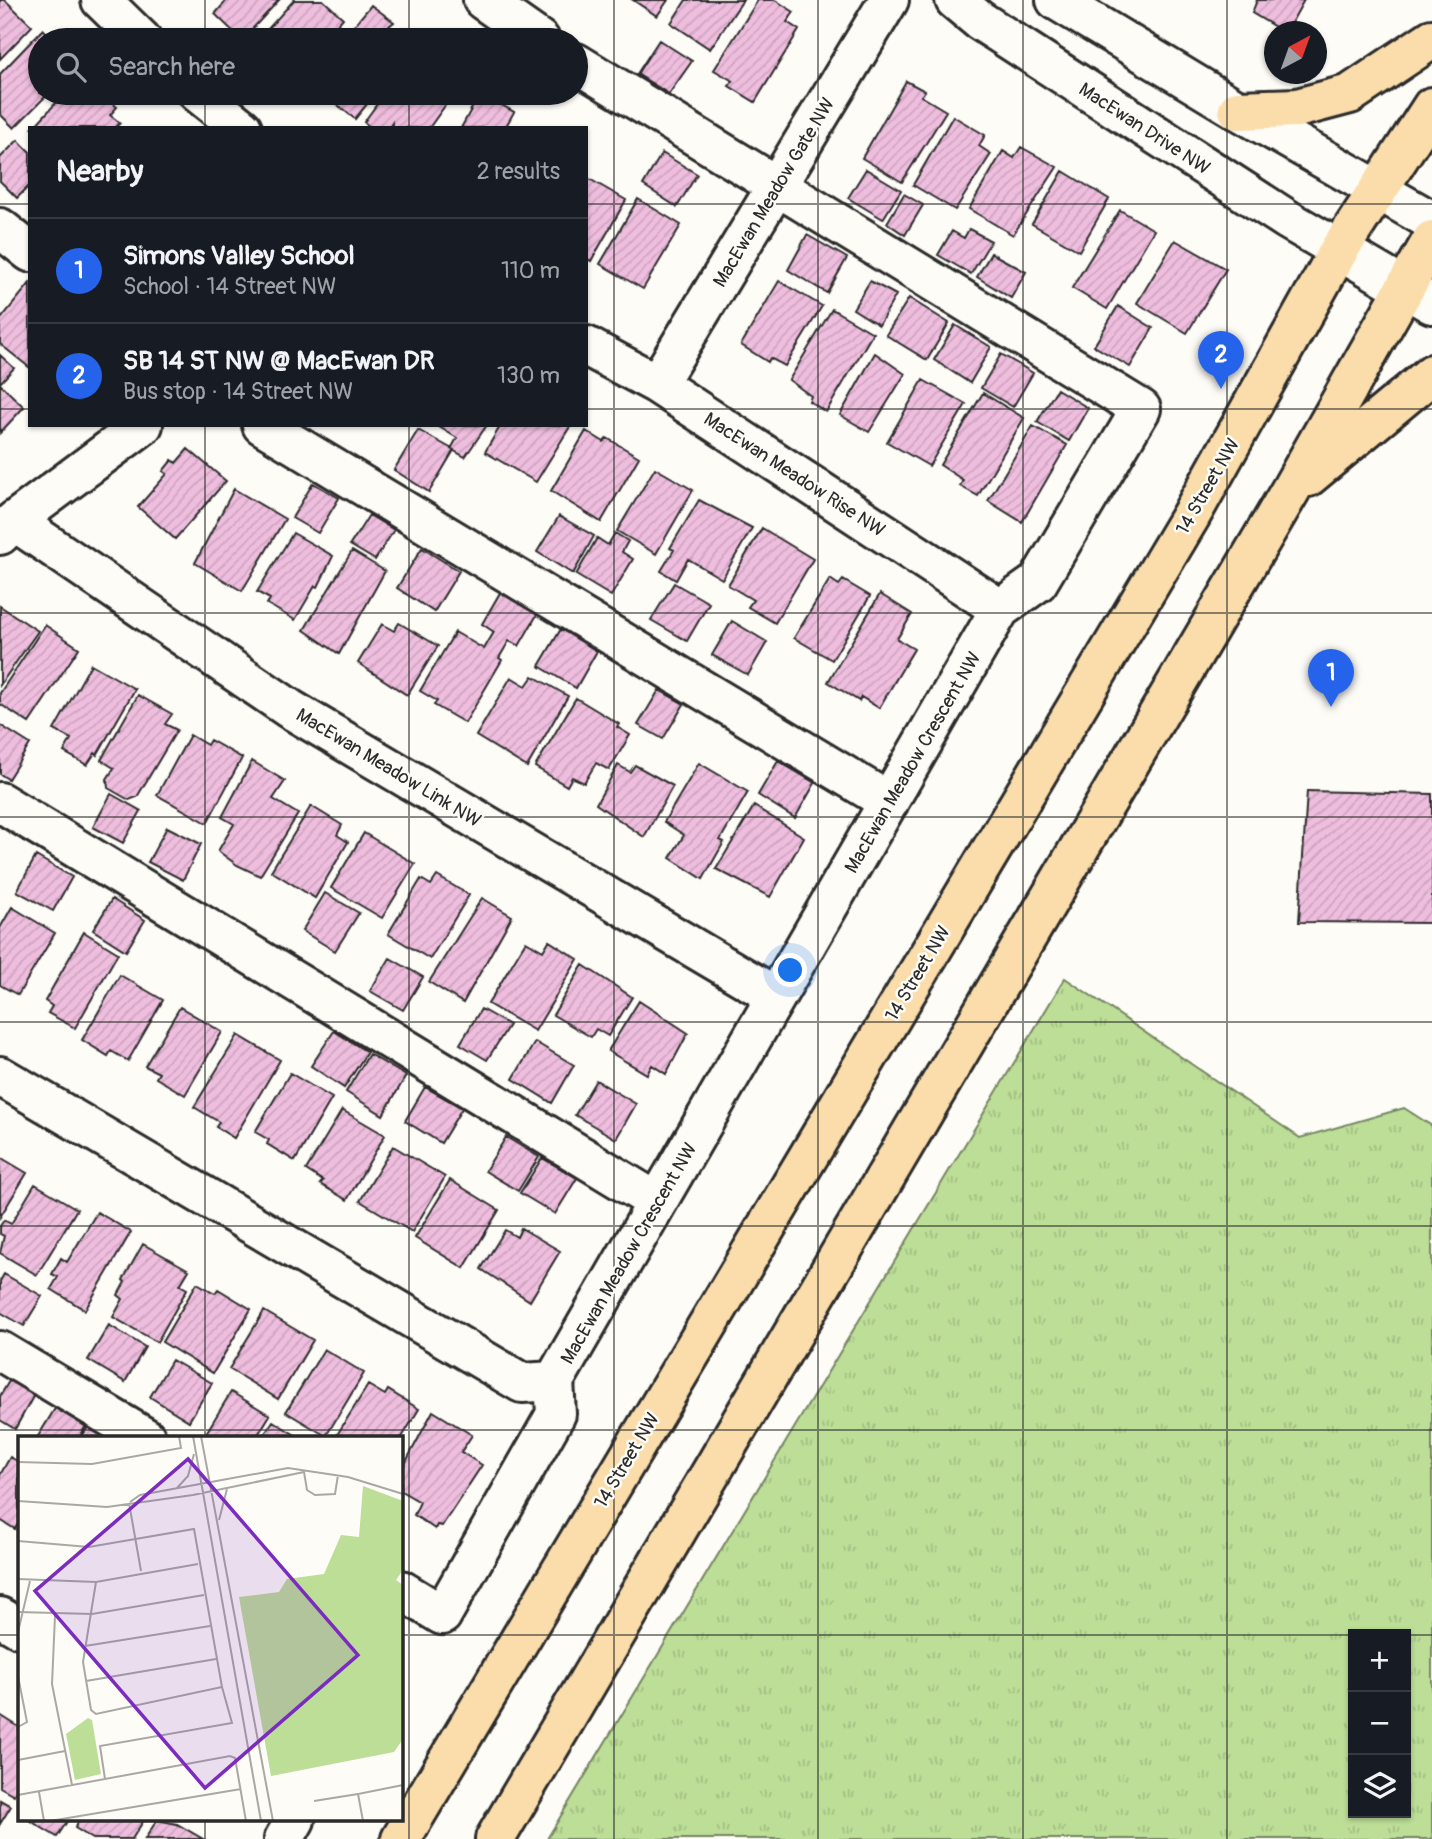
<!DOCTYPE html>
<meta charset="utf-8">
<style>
:root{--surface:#171b24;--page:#20242c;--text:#f1f3f6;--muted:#9ea1a6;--line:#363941;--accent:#2563eb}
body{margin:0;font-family:Pangolin,sans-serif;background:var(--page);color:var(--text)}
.controls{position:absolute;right:21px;bottom:21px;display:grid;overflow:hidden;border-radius:0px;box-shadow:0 2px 5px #0004}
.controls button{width:63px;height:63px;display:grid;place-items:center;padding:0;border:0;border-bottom:2px solid var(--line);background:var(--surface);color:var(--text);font:35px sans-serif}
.compass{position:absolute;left:1264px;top:21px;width:63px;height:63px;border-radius:50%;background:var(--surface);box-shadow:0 2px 5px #0004;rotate:41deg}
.you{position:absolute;left:791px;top:971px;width:24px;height:24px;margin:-18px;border:5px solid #fff;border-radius:50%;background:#1a73e8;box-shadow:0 0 0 10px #1a73e833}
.badge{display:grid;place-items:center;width:46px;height:46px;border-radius:50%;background:var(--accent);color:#fff;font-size:23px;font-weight:700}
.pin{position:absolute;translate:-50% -58px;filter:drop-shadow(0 2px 4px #0008)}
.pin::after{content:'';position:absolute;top:37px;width:24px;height:21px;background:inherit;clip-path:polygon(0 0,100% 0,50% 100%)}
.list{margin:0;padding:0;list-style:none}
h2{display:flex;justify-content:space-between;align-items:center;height:91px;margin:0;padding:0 28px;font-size:30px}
h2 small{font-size:23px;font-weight:400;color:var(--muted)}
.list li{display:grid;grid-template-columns:46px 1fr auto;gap:21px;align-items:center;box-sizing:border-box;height:105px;padding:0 28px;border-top:2px solid var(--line)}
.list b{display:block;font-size:26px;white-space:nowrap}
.list p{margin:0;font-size:23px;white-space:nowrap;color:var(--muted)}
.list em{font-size:23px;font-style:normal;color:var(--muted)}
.icon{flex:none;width:38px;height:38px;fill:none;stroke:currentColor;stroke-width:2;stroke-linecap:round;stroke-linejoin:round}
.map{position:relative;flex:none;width:1432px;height:1839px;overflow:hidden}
.search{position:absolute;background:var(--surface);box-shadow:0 2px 5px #0004;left:28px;top:28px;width:560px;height:77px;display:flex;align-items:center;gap:18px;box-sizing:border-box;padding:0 24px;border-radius:38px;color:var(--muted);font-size:26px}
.panel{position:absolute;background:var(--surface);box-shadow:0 2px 5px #0004;left:28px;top:126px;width:560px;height:301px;border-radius:0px}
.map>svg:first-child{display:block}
</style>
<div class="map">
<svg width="1432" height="1839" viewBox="0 0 1432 1839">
<defs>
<pattern id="park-tufts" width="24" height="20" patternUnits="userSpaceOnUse" patternTransform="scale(1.75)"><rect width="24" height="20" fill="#bcde97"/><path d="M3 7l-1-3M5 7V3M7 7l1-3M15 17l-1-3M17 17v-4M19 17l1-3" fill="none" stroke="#a2bf82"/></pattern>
<pattern id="building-hatch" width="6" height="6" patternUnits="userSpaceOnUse" patternTransform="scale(1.75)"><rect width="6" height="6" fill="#efbede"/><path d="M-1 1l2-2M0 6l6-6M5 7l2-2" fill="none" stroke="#cda3bf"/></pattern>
</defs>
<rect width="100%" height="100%" fill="#fdfcf7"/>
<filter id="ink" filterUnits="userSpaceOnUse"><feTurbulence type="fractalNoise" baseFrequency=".0143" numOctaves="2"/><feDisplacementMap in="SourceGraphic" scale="14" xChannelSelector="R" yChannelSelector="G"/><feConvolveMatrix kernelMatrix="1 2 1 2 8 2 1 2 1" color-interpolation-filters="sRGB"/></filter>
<g filter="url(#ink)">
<!-- park -->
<path fill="url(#park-tufts)" stroke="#748461" stroke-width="2" fill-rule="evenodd" d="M1065 978 1300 1138 1404 1108 1432 1126V1839H547ZM1353 1634H1406V1813H1353Z"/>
<!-- building -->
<path fill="url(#building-hatch)" stroke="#2b2b2b" stroke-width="2" d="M0 0H5L32 26 0 59Z
M227 0H279L242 40 215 14Z
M294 0H323L343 18 324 40H258Z
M633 0H668L657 16Z
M686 0H743L710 49 671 23Z
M758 0H775L794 12 787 22 799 30 755 102 729 86 733 81 714 70Z
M1257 0H1304L1289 27 1287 25 1282 31 1252 13Z
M371 5 394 22 389 26 406 40H342Z
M43 29 54 40H40V93H49L14 128 0 114V74Z
M659 40 692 61 669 94 637 74Z
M906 81 925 91 921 96 946 111 902 182 862 158Z
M65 93H102L117 107 110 115 120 123 115 128H33Z
M323 93H376L355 119Z
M385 93 398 99 403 93H454L429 128H392V123L389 128H371L364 122Z
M480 93 514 112 505 128H461Z
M953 116 985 135 979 146 991 154 955 210 913 185Z
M18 140 30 152V185L17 198 0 181V158Z
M1021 147 1057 167 1013 235 969 209 1003 151 1014 158Z
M662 153 697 174 677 207 643 185Z
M866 169 901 190 883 219 848 198Z
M1063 171 1109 199 1079 251 1032 224Z
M586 177 626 200 591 261 586 258Z
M904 194 923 205 905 235 887 223Z
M638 199 681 225 643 289 600 264Z
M1120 210 1154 230 1107 309 1072 288Z
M969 229 991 241 971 274 938 255 952 231 964 238Z
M807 235 847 258 827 293 788 270Z
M1175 240 1226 269 1187 333 1137 303Z
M991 253 1026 272 1011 298 977 277Z
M779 281 822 306 785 366 770 358 768 362 741 345Z
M870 281 896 295 879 325 853 309Z
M30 283V368L0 344V320Z
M909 298 949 323 927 360 886 335Z
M1118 306 1153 328 1130 367 1094 346Z
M832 309 873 333 826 412 809 401 811 396 789 380Z
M955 325 991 347 970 383 934 360Z
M875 353 905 374 869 432 840 415Z
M1001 354 1033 373 1013 407 981 388Z
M0 355 14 368 0 383Z
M923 380 966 404 929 466 887 442Z
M0 384 24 407 0 433Z
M1057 389 1088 408 1069 441 1037 422Z
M983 393 1024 418 978 496 960 486 963 480 940 465Z
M436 425H487L465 457 451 449 457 438Z
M501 425H571L536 482 485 452Z
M1033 426 1067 445 1022 522 988 501Z
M418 430 454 450 429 492 394 470Z
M586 431 604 442 607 438 639 457 601 522 551 491Z
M188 449 226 481 175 539 138 507 167 474 163 471 172 460 176 463Z
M655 468 693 490 656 554 617 531Z
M313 483 339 498 318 533 292 518Z
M234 489 285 519 242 591 195 563Z
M699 500 752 528 722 579 688 559 676 580 661 571 674 550 670 548Z
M369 515 394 530 375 560 350 545Z
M559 516 594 536 573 574 537 552Z
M762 528 813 559 775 623 748 607 753 600 728 585Z
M293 533 333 556 318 587 315 586 295 620 267 604 270 599 257 592Z
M615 533 628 541 622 552 633 559 611 596 576 575 597 538 608 545Z
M422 548 459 571 434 612 397 588Z
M352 551 385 571 339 654 304 630Z
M830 579 839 585 843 580 870 596 832 660 794 638Z
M674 583 709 603 687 641 651 620Z
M501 591 538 613 519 646 509 641 499 658 502 660 465 723 434 705 437 701 420 691 455 632 484 649 494 632 482 624Z
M880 594 912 614 897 639 914 649 879 708 861 697 859 701 828 682Z
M0 606 38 631 0 685Z
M732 621 767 642 748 675 712 655Z
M399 623 438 646 407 695 358 663 382 624 394 631Z
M45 625 79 648 29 723 0 704V693Z
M561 629 597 651 576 688 539 666Z
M91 664 135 689 97 755 95 753 87 765 64 752 71 739 54 730Z
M533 676 568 696 527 767 476 736 511 677 526 686Z
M659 690 684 704 663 739 638 725Z
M138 695 172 714 165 724 177 730 137 797 129 800 108 788 107 779 114 768 101 760Z
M576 698 619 724 617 727 630 735 609 770 596 763 584 783 572 777 567 786 535 767Z
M0 725 30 744 8 779 0 774Z
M190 735 207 745 210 740 242 758 207 823 157 795Z
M252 761 285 781 273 799 298 814 260 876 237 865 218 851 234 824 222 817Z
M778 761 815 783 795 818 758 795Z
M699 763 748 792 720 840 724 842 703 879 670 858 684 835 664 822Z
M618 765 630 772 635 765 673 786 644 837 596 804Z
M1307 791 1432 794V923L1299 922Z
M111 794 141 811 123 843 93 827Z
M311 806 342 825 337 835 348 842 315 898 271 871Z
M754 806 804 837 770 897 716 869Z
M167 827 201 844 183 880 148 862Z
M364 833 415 864 382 918 331 888Z
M36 856 72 877 53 911 17 891Z
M437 876 469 895 430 959 388 934 421 879 431 885Z
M325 893 359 913 335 951 302 931Z
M482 898 512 916 463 1003 429 982Z
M112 899 145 920 126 951 93 930Z
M12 907 55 933 18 995 0 985V928Z
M84 932 118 953 75 1028 48 1013 52 1006 45 1001Z
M526 941 543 951 549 941 578 959 535 1031 488 1004Z
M390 958 423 977 403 1010 370 991Z
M583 965 632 997 608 1036 596 1029 591 1037 553 1015Z
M120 975 163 1000 128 1061 111 1051 108 1056 82 1040Z
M639 1001 688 1033 666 1074 652 1065 647 1074 608 1051Z
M180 1007 222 1032 185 1095 156 1078 159 1073 145 1066Z
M481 1009 509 1025 487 1060 460 1044Z
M334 1031 367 1052 344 1088 311 1066Z
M238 1035 280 1060 234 1138 216 1127 219 1122 194 1107Z
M535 1042 574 1065 552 1103 513 1079Z
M369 1054 406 1076 383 1115 346 1092Z
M290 1073 332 1098 295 1161 267 1144 269 1140 255 1132Z
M596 1080 636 1104 616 1139 575 1115Z
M425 1087 462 1108 441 1143 405 1121Z
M342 1110 385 1135 347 1200 320 1184 323 1181 306 1170Z
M506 1137 539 1157 518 1191 485 1171Z
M393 1146 445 1177 412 1232 360 1201Z
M0 1157 27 1173 0 1217Z
M542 1158 577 1178 555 1214 520 1193Z
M450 1180 499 1210 464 1268 415 1238Z
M35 1184 77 1209 37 1275 0 1253 4 1236 0 1234V1226L4 1220 11 1224Z
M97 1212 131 1232 85 1310 51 1289 58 1277 52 1274 61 1258 67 1262Z
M521 1228 560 1251 530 1301 481 1269 505 1230 517 1237Z
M143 1244 189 1270 180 1285 187 1289 157 1342 113 1317 123 1299 118 1295 125 1282 123 1280Z
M4 1274 42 1296 24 1326 0 1312V1281Z
M197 1283 215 1293 218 1289 251 1309 213 1373 162 1342Z
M264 1311 313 1340 278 1399 229 1369Z
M109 1325 145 1347 125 1382 88 1360Z
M324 1349 364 1373 326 1436 286 1412Z
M172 1360 212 1383 189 1421 150 1397Z
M11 1378 35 1393 15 1429 0 1420V1396Z
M368 1385 385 1395 388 1390 419 1409 401 1439 335 1438Z
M231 1392 270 1415 256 1438H216L206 1433Z
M56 1407 86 1426 79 1438H37Z
M433 1411 472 1435 461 1452 482 1465 442 1526 437 1525 435 1529 414 1515 420 1502 401 1491V1471Z
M273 1421 300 1438H262Z
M88 1427 108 1438H81Z
M10 1457 19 1462V1522L15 1529 0 1520V1475Z
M0 1715 19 1727V1786L14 1795 0 1787Z
M0 1800 11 1806 0 1824Z
M29 1820H68L57 1837Z
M79 1820H144L132 1839H93L75 1828Z
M157 1820 177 1824 203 1839H145Z"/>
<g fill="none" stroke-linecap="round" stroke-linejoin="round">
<!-- minor casing -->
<g stroke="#2b2b2b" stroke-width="44">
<path id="minor" d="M101 0 142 40
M483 0 540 40
M955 0 979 20 1288 220 1432 304
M1056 0 1238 110 1432 221
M198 93 242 128
M0 228 30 252
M586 346 657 384 1000 609
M657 384 889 0
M262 425 889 802
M14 521 290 709 775 996
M0 535 14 521 143 425
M0 802 657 1202
M0 1076 522 1383 554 1381 1000 609 1038 582 1141 409 576 63
M0 1351 146 1438
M401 1590 442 1615 556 1414 554 1381
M0 1617 19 1628
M284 1839 295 1820"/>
</g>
<!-- major casing -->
<g stroke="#2b2b2b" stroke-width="44">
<path id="major" d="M1238 110 1297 108 1350 94 1432 39
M1308 477 1432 374
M401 1839 1190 517 1339 250 1432 107
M495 1839 1290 491 1432 240"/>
</g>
<!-- minor -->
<use href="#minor" stroke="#fdfcf7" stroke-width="38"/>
<!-- major -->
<use href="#major" stroke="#fbddab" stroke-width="38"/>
</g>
</g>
<!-- grid -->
<path fill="none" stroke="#2b2b2b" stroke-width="2" stroke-opacity="0.55" d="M205 0V40M409 0V40M614 0V1839M818 0V1839M1023 0V1839M1227 0V1839M205 93V128M409 93V128M0 204H30M586 204H1432M0 409H30M586 409H1432M205 425V1438M409 425V1839M0 613H1432M0 817H1432M0 1022H1432M0 1226H1432M0 1430H1432M0 1635H19M401 1635H1353M1406 1635H1432M205 1820V1839"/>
<g text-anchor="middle" stroke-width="5" stroke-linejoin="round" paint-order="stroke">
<!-- street labels -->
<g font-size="19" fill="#2b2b2b" stroke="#fdfcf7">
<text transform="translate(1145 128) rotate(33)" y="7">MacEwan Drive NW</text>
<text transform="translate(773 192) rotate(-59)" y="7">MacEwan Meadow Gate NW</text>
<text transform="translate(795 474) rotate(33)" y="7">MacEwan Meadow Rise NW</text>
<text transform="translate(1207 486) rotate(-60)" y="7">14 Street NW</text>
<text transform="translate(912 762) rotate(-60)" y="7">MacEwan Meadow Crescent NW</text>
<text transform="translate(389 767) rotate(31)" y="7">MacEwan Meadow Link NW</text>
<text transform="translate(917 973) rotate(-59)" y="7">14 Street NW</text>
<text transform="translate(628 1253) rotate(-60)" y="7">MacEwan Meadow Crescent NW</text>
<text transform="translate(626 1460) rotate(-59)" y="7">14 Street NW</text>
</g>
</g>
<!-- overview -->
<g transform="translate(18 1436)">
<rect width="385" height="385" fill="#fdfcf7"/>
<path d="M345 50 385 65V134L378 144 385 149V303L376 316 253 340 221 161 261 156 269 143 306 138 323 99 341 101ZM70 282 74 284 83 338 57 344 48 298Z" fill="#bcde97"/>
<path fill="none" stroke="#a9a8a5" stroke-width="2" d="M175 0 243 385M183 0 255 385M0 26 74 28 163 12 161 0M286 36 289 54 297 59 317 58 320 39M159 52 170 40 176 18M0 65 89 71 175 59 286 36M112 66 122 59 270 32 330 41 385 58M111 67 123 135M201 84 209 53M0 105 71 111 176 93 204 251 78 278 73 274 65 226 78 146M0 143 78 146 180 128M0 176 74 178 186 159M37 180 34 248 54 349M0 196 12 145M67 210 192 190M0 240 9 286 0 291M68 245 198 223M0 324 47 315M87 343 82 310 214 287 204 251M21 356 26 385M0 359 212 320 217 322 228 385M296 365 340 358M32 385 223 353M345 385 340 358 385 349"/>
<path fill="#7b2cbf" fill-opacity="0.15" stroke="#7b2cbf" stroke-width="3.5" d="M170 23 340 219 187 352 17 155Z"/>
<rect width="385" height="385" fill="none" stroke="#2b2b2b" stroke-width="3.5"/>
</g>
</svg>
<div class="controls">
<button>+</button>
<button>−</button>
<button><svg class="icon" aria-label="layers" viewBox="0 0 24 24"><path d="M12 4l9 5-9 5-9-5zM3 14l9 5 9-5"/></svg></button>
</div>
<svg class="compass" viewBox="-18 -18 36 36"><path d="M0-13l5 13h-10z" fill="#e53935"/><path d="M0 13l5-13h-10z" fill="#9ea1a6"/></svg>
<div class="you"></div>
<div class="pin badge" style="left:1331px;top:707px">1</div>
<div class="pin badge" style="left:1221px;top:389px">2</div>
<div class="search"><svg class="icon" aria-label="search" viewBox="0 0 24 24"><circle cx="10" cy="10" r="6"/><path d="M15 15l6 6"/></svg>Search here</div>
<section class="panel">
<h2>Nearby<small>2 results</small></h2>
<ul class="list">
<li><span class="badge">1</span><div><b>Simons Valley School</b><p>School · 14 Street NW</p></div><em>110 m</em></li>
<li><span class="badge">2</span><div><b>SB 14 ST NW @ MacEwan DR</b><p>Bus stop · 14 Street NW</p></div><em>130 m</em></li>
</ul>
</section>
</div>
